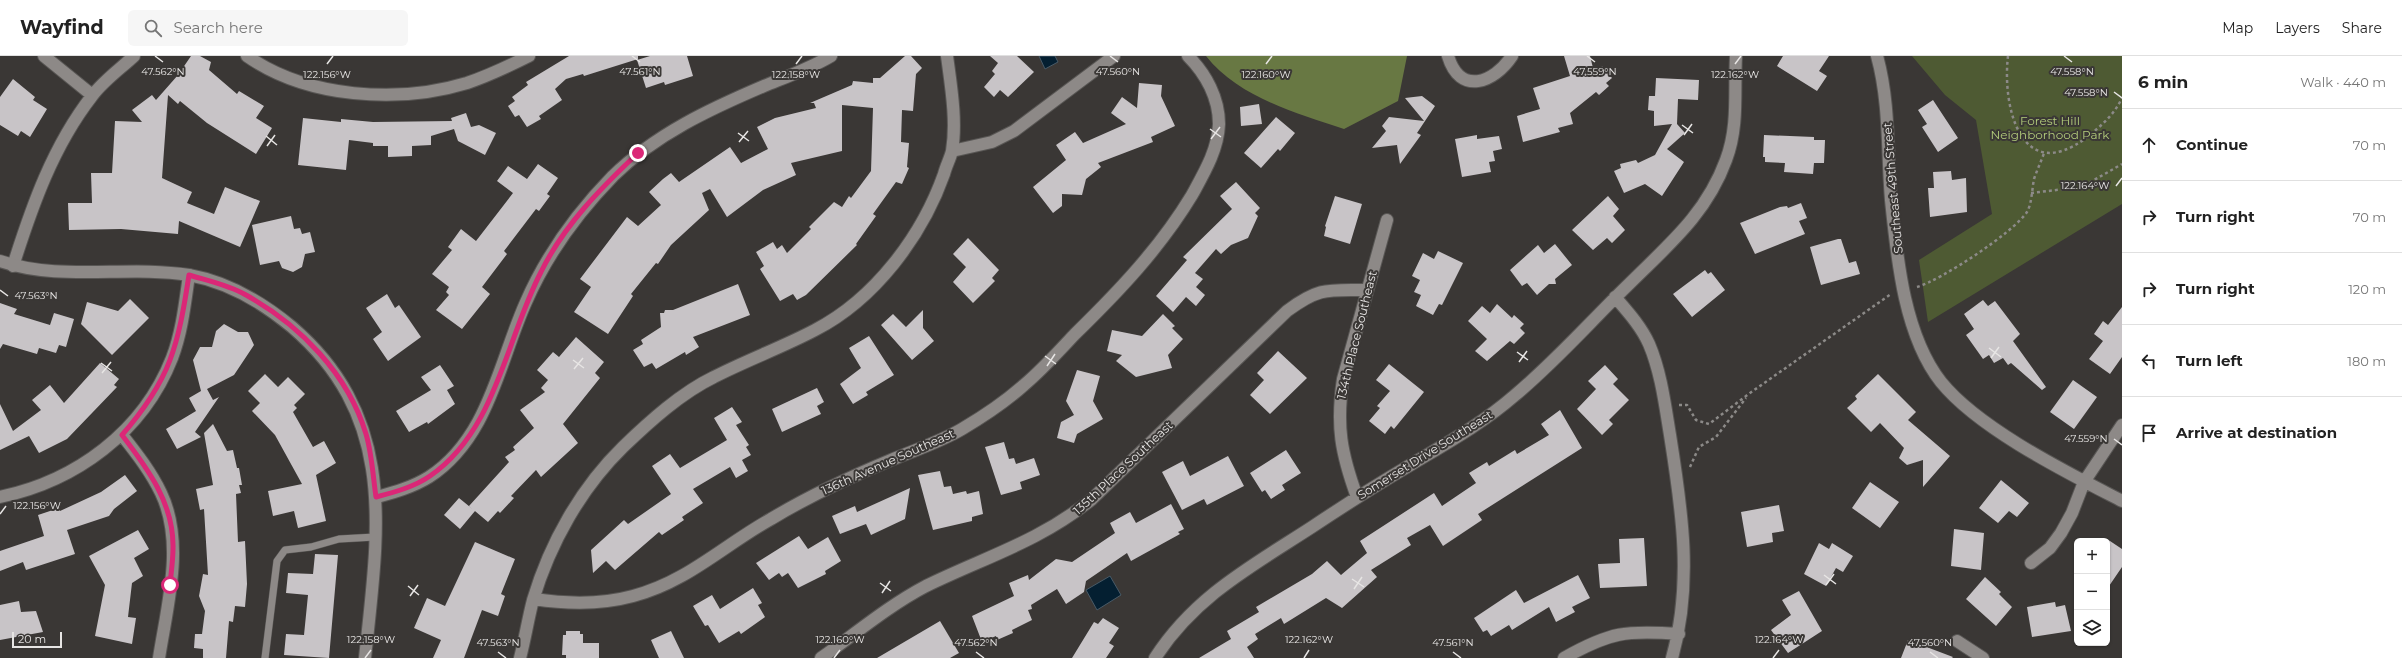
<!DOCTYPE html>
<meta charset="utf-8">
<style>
:root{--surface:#fff;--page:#f6f6f6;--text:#222;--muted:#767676;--line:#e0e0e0}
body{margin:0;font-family:Montserrat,sans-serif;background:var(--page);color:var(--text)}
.controls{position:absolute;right:12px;bottom:12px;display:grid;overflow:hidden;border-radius:6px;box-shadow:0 1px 3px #0004}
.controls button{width:36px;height:36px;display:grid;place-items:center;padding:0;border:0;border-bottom:1px solid var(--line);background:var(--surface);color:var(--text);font:20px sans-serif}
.scale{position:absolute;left:12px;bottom:10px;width:50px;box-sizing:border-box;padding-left:4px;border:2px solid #e7e5e4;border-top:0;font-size:11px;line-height:14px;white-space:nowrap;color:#e7e5e4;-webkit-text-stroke:3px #3a3735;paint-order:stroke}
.stop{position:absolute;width:12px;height:12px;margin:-9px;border:3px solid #db2777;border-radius:50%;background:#fff}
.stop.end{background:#db2777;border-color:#fff;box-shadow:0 1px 4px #0008}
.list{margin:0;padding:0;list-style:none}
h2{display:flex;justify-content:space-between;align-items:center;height:52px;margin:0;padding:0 16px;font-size:17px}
h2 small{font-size:13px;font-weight:400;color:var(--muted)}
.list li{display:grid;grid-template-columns:26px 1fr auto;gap:12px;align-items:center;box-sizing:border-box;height:72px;padding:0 16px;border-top:1px solid var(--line)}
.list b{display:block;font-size:15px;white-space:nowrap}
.list em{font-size:13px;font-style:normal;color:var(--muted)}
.icon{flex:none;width:22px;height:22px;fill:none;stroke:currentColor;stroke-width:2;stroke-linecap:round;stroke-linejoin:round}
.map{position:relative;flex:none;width:2122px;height:602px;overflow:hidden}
header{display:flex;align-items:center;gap:24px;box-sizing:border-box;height:56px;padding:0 20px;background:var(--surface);border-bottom:1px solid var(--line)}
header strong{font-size:19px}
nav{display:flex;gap:22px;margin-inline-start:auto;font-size:14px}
.search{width:280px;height:36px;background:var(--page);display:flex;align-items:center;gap:10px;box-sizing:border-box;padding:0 14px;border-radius:6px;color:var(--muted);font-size:15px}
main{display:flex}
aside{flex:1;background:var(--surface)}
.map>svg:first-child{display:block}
</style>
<header>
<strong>Wayfind</strong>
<div class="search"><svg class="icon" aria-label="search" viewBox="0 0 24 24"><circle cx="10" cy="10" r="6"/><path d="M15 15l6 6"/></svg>Search here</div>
<nav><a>Map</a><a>Layers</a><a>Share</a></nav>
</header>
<main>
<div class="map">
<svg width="2122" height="602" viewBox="0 0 2122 602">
<rect width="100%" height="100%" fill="#3a3735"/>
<!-- green -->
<path fill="#4e5a33" d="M1912 0H2122V148L1928 266 1919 204 1992 158 1976 64 1945 39Z"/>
<!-- forest -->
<path fill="#687843" d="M1206 0H1407L1398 45 1344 73C1296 57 1238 41 1206 0Z"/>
<!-- water -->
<path fill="#041f31" stroke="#485a67" d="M1039 0H1055L1058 6 1045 13Z
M1110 520 1121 539 1097 554 1086 534Z"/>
<!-- building -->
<path fill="#c8c4c7" d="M191 0H200L211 6 209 14 237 38 239 35 264 50 256 62 272 72 256 98 207 67 180 45 178 48 168 39 162 122 192 136 187 147 214 158 225 131 260 145 240 191 179 165 178 178 121 173 69 174 68 147H92L91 117H112L115 65 142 66 132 54 152 39 156 44 178 19Z
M569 0H638V3L584 20 583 18 566 23 555 33 562 44 539 60 541 63 527 71 519 59 515 61 508 50 515 45 512 41 528 29 526 26Z
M650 0H687L693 20 665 29 664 26 646 32 637 4Z
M905 0H911L922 12 916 18 913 55 902 54 901 86 909 87 907 111 909 112 902 128 896 126 873 158 876 160 856 188 857 189 806 239 797 244 793 238 780 245 760 213 764 210 756 196 773 186 777 193 782 189 787 197 811 173 809 171 834 146 842 151 849 140 851 142 871 115 873 52 842 49V95L791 107 796 119 763 134 727 161 710 133 702 137 709 154 671 189 658 208 656 207 631 238 633 240 608 278 574 256 591 231 580 223 627 161 638 170 661 149 649 136 663 123 671 117 679 126 730 91 741 107 768 93 757 71 775 62 816 52 814 47H810L852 29 853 25 873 27V22H880Z
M990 0H1017L1034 16 1008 41 1000 34 994 41 984 31 995 18 992 15 998 7Z
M1564 0H1590L1594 16 1602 10 1612 22 1606 27 1609 30 1599 39 1596 36 1570 57 1573 68 1558 72 1560 76 1523 86 1517 60 1540 53 1533 32 1570 20Z
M1783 0H1829L1819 15 1827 20 1817 35 1777 10Z
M1656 22 1699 24 1698 44 1678 43 1677 68 1685 77 1667 93 1684 106 1662 140 1645 128 1624 137 1614 115 1621 112 1620 108 1636 104 1638 107 1655 99 1672 68 1654 70V55L1648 54 1649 40H1655Z
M13 23 35 41 33 44 47 53 30 81 21 75 18 80 0 69V41Z
M1139 27 1162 29 1161 40 1175 70 1151 81 1153 86 1098 107 1101 111 1086 123 1082 139 1062 138V150L1053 157 1033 131 1066 104 1056 89 1075 76 1083 87 1126 68 1111 57 1122 41 1137 52Z
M1422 40 1435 50 1417 77 1421 79 1400 108 1397 89 1372 92 1386 75 1382 70 1389 61 1424 65 1405 42Z
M1933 44 1958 82 1938 96 1922 71 1927 68 1918 54Z
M1259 48 1262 68 1241 70 1240 51Z
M466 57 471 71 479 69 496 77 485 99 458 85 454 73 431 80V89L412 90V100L388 101V90H373V87L349 84 346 114 298 109 303 62 341 66V63L373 66 452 65 451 62Z
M1276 61 1295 77 1280 95 1278 93 1261 112 1244 97Z
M1477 79V83L1499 80 1502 93 1493 95 1495 105 1489 106 1491 116 1462 121 1455 83Z
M1764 79 1814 81V84H1825L1824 107H1814L1813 118 1784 116 1785 107 1765 106V101H1763Z
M538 108 558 122 547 138 550 140 539 155 536 153 504 195 507 198 482 231 490 238 462 273 436 254 449 239 446 236 449 231 432 218 452 194 448 191 461 173 476 185 513 137 497 125 508 110 527 123Z
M1951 115 1952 124 1966 122 1967 156 1930 161 1928 132H1934L1933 116Z
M1236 126 1260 152 1255 157 1258 160 1248 182 1231 189 1221 198 1216 193 1195 217 1203 223 1196 231 1205 239 1196 250 1186 241 1173 256 1156 240 1187 204 1183 201 1232 153 1220 140Z
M1335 140 1362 148 1350 188 1324 180 1326 171 1325 170Z
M1608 140 1619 153 1613 160 1625 174 1612 187 1607 182 1593 194 1572 174Z
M1801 147 1807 162 1799 165 1805 178 1755 198 1740 167 1780 151 1787 150 1788 152Z
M291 160 294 173 300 172 302 178 310 176 315 196 305 198 302 211 293 216 282 212 279 205 260 209 252 169Z
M968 182 999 214 992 222 995 225 973 247 953 226 966 211 953 198Z
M1838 183H1841L1849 207 1856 205 1860 218 1821 229 1810 191Z
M1555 188 1572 209 1555 223 1556 228H1549L1537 239 1527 227 1522 230 1510 214 1538 189 1544 197Z
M1438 195 1463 207 1442 249 1439 248 1433 259 1416 250 1421 239 1414 236 1420 224 1412 220 1423 197 1434 203Z
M1705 214 1708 218 1711 216 1725 234 1692 261 1673 238Z
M738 228 750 259 693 281 699 291 686 299 685 296 656 313 652 307 644 311 633 294 643 288 641 284 661 271 660 257H664L665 254H673Z
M387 238 395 252 399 249 421 281 388 305 373 283 382 276 366 252Z
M130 243 149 262 112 299 81 268 87 246 118 255Z
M1983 244 1988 250 1995 245 2020 278 2013 285 2046 331 2042 334 2011 307 2008 309 2003 302 1994 307 1989 299 1983 303 1966 279 1974 273 1964 258Z
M0 247 17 253 14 258 50 269 54 257 74 263 66 291 59 289 56 297 39 292 37 298 3 288 0 293Z
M1497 248 1512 262 1514 259 1524 268 1520 272 1525 277 1514 288 1510 285 1487 305 1475 295 1487 283 1468 265 1482 250 1490 257Z
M2122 251V301L2110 318 2089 303 2103 285 2094 278 2103 265 2108 269Z
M923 254V272L934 285 912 304 881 269 893 258 906 271Z
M1163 258 1175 270 1172 272 1183 283 1168 299 1172 312 1136 321 1116 305 1122 299 1107 295 1112 274 1142 280Z
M224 268 238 276H248L254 289 234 319 207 333 213 344 219 341 195 376 201 381 177 393 166 373 196 355 189 342 201 335 193 304 200 291H212L216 275Z
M869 280 894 319 866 336 868 339 853 348 840 328 861 312 849 292Z
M576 281 604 306 595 317 600 322 563 368 578 387 541 421 536 414 511 440 514 442 500 457 498 455 488 466 469 450 509 406 505 401 515 394 513 391 534 372 520 354 545 336 541 332 548 324 537 314 553 296 559 301Z
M1278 295 1307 322 1270 358 1250 339 1264 324 1257 317Z
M100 307 119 323 114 329 117 331 67 383 39 397 29 380 0 394V348L13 375 41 354 32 344 50 329 64 347Z
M1389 308 1424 336 1394 373 1391 370 1385 378 1369 365 1380 352 1377 350 1390 335 1376 324Z
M440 309 454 330 447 334 455 348 428 368 427 366 409 376 396 355 431 334 421 321Z
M1605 309 1618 323 1613 328 1629 344 1609 364 1613 368 1602 379 1577 353 1596 333 1588 325Z
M1077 314 1100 320 1093 345 1103 363 1077 378 1074 387 1057 382 1061 366 1074 359 1066 345Z
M265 318 278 331 288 321 305 338 294 349 297 352 293 356 313 391 324 385 336 407 316 419 326 465 298 472 294 455 273 460 268 435 302 428 275 379 252 355 260 347 248 335Z
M1878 318 1916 356 1908 364 1950 400 1923 431V404L1907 409 1899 402 1904 392 1880 367 1871 376 1847 352 1857 343 1855 340Z
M2073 324 2097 341 2074 373 2050 356Z
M817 332 824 346 817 350 821 358 782 376 772 353Z
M732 351 742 366 736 369 749 389 746 391 751 399 742 404 748 415 736 422 730 411 693 433 703 447 682 461 684 464 662 479 659 476 615 514 606 505 593 517 591 494 624 464 628 468 671 438 652 410 670 398 680 412 727 384 714 362Z
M1560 354 1582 392 1478 458 1482 464 1443 490 1430 469 1407 482 1411 489 1371 514 1377 521 1342 552 1326 542 1284 568 1281 562 1255 578 1258 583 1247 591 1254 602H1199L1231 583 1227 575 1259 556 1256 551 1312 518 1327 505 1341 519 1367 497 1360 485 1434 437 1442 450 1476 427 1469 417 1487 406 1489 410 1515 394 1517 398 1549 379 1541 368Z
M213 368 227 395 233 394 237 412H239L242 429H239L241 437 236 438 238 486 245 485 247 528 245 551 235 550 233 566 229 565 226 602H203V593L194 592 195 578H202L205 555 199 540 203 518 208 519 204 453 200 454 196 433 213 429 204 377Z
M1004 386 1009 403 1014 402 1016 408 1034 402 1040 419 1020 426 1022 433 1001 439 985 391Z
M1286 394 1301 417 1282 429 1285 434 1271 443 1265 434 1262 436 1250 417Z
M1228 400 1244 430 1207 449 1204 443 1182 454 1162 416 1183 405 1190 420Z
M940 415 944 431 951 430 953 438 966 435 967 438 979 435 983 458 972 461V465L933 474 918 419Z
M125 419 137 435 114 453 109 460 67 474 75 498 26 514 23 506 0 515V495L44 480 38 459 59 452 60 455 101 436Z
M2001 424 2029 447 2017 461 2009 455 1998 467 1979 452Z
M1870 426 1899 446 1880 472 1852 452Z
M910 432 905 463 871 479 866 468 840 478 832 460 855 450 857 456Z
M459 442 475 455 460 473 444 459Z
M1171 448 1184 473 1178 476 1180 478 1131 505 1127 497 1086 525 1084 536 1066 548 1057 533 1031 549 1032 553 1028 554 1032 564 1012 574 1013 577 997 584 996 580 982 586 972 560 1014 540 1009 527 1028 519 1029 524 1056 503 1072 506 1115 477 1110 467 1130 456 1136 467Z
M1779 449 1784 475 1772 477 1773 486 1747 491 1741 456Z
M1954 473 1984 477 1981 514 1951 510Z
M138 474 149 493 134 502 143 520 132 527 128 561 136 562 132 588 95 580 105 529 89 500Z
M799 480 808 493 828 481 841 505 825 515 826 518 798 532 788 517 782 521 779 517 769 524 756 507Z
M1644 482 1647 530 1600 532 1598 508 1620 507 1619 483Z
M2107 483 2122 493V511L2107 533Z
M475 486 515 503 501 538 505 540 498 560 482 554 464 602H433L441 584 414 572 427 542 445 550Z
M1819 487 1829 493 1832 487 1853 500 1843 516 1836 512 1826 530 1804 518Z
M315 498 338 499 329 602 284 599 286 578 304 579 308 539 286 537 288 517 313 518Z
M1578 519 1590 542 1572 551 1575 556 1556 566 1549 551 1512 574 1509 569 1491 580 1487 574 1483 576 1474 562 1516 534 1524 547Z
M1985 521 2001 536 1999 538 2012 551 1996 570 1966 543Z
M753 532 762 547 758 549 765 561 741 578 739 575 719 587 708 569 705 570 693 550 712 539 720 553Z
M1799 535 1822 575 1788 597 1771 574 1791 559 1782 544Z
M19 545 21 556 36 555 43 576 0 584V549Z
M2055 546 2056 551 2065 549 2071 575 2032 581 2027 551Z
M1103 562 1119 572 1109 587 1114 590 1106 602H1072L1094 566 1098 568Z
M940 565 959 597 950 602H877Z
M566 575H580V578H583V587H599V602H566V599H562L563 579H566Z
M671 575 684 602H659L651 584Z
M1908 584 1953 601 1952 602H1901Z"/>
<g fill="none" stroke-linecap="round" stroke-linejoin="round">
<!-- lane casing -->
<g stroke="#585654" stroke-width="8">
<path id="lane" d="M265 602 277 505 285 494 311 491 339 483 375 481"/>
</g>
<!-- street casing -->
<g stroke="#585654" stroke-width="14">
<path id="street" d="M44 0 92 39
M247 0C307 42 398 48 467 27 488 20 509 10 529 0
M1448 0C1460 40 1494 27 1512 0
M1877 0C1890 47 1887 96 1891 144 1897 202 1904 279 1941 326 1979 373 2068 417 2122 445
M952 95 992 86 1014 75 1114 0
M13 210C32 150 53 90 92 40 103 25 120 13 134 0
M1615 241C1627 255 1641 270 1649 288 1661 316 1665 349 1670 379 1682 454 1693 528 1672 602
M122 379C137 398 151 416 161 437 185 487 167 550 159 602
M0 441C76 425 143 376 172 302 182 276 185 247 189 219
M377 441C395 436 413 431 429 421 489 382 499 306 526 246 547 198 577 157 613 120 656 78 710 53 764 30 786 21 811 12 831 0
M1357 441C1341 397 1336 370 1343 323L1387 164
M2031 507 2050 492 2061 477 2072 457 2084 426 2122 369
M534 543C567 548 600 549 633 540 687 526 724 489 771 463 809 440 850 421 891 404 915 394 940 386 962 373 984 360 1005 346 1024 329 1042 314 1059 295 1075 278 1119 235 1160 192 1192 139 1204 117 1218 94 1219 68 1219 42 1206 18 1188 0
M1957 585 1983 602
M520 602C525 583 528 563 533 544 550 487 581 432 623 391 650 365 681 337 714 321 747 304 783 291 815 274 875 243 922 180 944 118 946 110 950 103 952 95 957 65 951 30 947 0
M821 602C855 578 888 550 926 530 985 501 1039 486 1092 443L1287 255C1319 231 1328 234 1367 234
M1155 602C1195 540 1252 510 1312 471 1345 449 1378 428 1412 408 1447 387 1483 367 1514 340 1555 306 1589 267 1627 230 1667 190 1706 159 1726 104 1739 70 1734 35 1736 0
M1564 602C1610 576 1626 574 1679 578"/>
</g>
<!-- secondary casing -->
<g stroke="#585654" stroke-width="14">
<path id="secondary" d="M0 205C61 226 126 209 189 219 228 226 262 246 292 271 399 363 378 476 365 602"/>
</g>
<!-- path -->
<path stroke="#8c8a88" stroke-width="2.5" stroke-dasharray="3 3" stroke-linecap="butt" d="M2008 0C2002 51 2021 130 2086 82 2101 70 2114 59 2122 42
M2031 137 2082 131 2122 108
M1917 231C1941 224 2013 177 2027 156 2032 147 2032 133 2034 123 2037 114 2041 106 2044 97
M1679 349H1687L1696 364 1709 368 1750 337 1891 238
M1690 411 1699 391 1716 381 1746 342"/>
<!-- lane -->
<use href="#lane" stroke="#8d8987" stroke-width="7"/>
<!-- street -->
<use href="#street" stroke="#8d8987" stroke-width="12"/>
<!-- secondary -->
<use href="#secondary" stroke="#8d8987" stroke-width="12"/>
</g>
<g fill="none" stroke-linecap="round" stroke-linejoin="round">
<!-- route -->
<path stroke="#db2777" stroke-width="5" d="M170 529C171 517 173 505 173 492 174 448 148 413 122 379 171 323 178 290 189 219 209 225 229 229 246 239 300 269 348 318 366 378 372 398 373 421 376 441 395 436 414 431 430 420 496 375 506 283 541 216 564 169 601 132 638 97"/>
</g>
<!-- ticks -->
<path fill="none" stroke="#e7e5e4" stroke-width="1.5" d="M155 0 163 6M632 0 640 6M1110 0 1118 6M1587 0 1595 6M2064 0 2072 6M327 8 333 0M796 8 802 0M1266 8 1272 0M1735 8 1741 0M2114 36 2122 42M1682 69 1693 77M1210 73 1221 81M738 77 749 85M1684 79 1692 68M266 80 277 89M1211 83 1220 71M739 86 748 75M267 90 275 79M2116 130 2122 122M0 234 8 240M1989 292 2001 301M1517 296 1528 304M1045 300 1056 308M1991 302 1999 291M573 304 584 312M1519 306 1527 295M101 307 112 315M1047 310 1055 298M574 313 583 302M102 317 111 306M2114 383 2122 389M0 458 6 450M1824 519 1836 528M1352 523 1364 531M880 527 891 535M1826 529 1834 518M408 530 419 539M1354 533 1362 521M882 537 890 525M410 540 418 529M498 596 506 602M976 596 984 602M1453 596 1461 602M1930 596 1938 602M365 602 371 594M834 602 840 594M1304 602 1309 594M1773 602 1779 594"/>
<g text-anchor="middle" stroke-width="4" stroke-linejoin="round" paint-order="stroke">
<!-- park labels -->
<g font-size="12" fill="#b3cc7b" stroke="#3a3735">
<text x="2050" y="69">Forest Hill<tspan x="2050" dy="14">Neighborhood Park</tspan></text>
</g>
<!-- street labels -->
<g font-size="12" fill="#e7e5e4" stroke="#3a3735">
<text transform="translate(1893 132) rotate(-95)" y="4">Southeast 49th Street</text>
<text transform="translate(1357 279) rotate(-76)" y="4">134th Place Southeast</text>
<text transform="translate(1425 399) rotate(-32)" y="4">Somerset Drive Southeast</text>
<text transform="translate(888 406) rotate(-24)" y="4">136th Avenue Southeast</text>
<text transform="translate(1123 412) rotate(-43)" y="4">135th Place Southeast</text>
</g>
</g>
<g font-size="10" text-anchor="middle" fill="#e7e5e4" stroke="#3a3735" stroke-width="4" stroke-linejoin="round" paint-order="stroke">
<text x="2072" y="19">47.558°N</text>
<text x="1118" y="19">47.560°N</text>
<text x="1595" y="19">47.559°N</text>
<text x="163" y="19">47.562°N</text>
<text x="640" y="19">47.561°N</text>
<text x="796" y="22">122.158°W</text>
<text x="327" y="22">122.156°W</text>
<text x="1266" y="22">122.160°W</text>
<text x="1735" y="22">122.162°W</text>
<text x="2086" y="40">47.558°N</text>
<text x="2085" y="133">122.164°W</text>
<text x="36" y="243">47.563°N</text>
<text x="2086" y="386">47.559°N</text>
<text x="37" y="453">122.156°W</text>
<text x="371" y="587">122.158°W</text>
<text x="840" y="587">122.160°W</text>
<text x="1309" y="587">122.162°W</text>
<text x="1779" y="587">122.164°W</text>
<text x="498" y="590">47.563°N</text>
<text x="976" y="590">47.562°N</text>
<text x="1453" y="590">47.561°N</text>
<text x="1930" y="590">47.560°N</text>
</g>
</svg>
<div class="controls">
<button>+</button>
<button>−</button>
<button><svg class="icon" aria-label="layers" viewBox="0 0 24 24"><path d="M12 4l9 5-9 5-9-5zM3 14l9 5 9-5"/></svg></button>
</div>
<div class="scale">20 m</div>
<div class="stop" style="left:170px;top:529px"></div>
<div class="stop end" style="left:638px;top:97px"></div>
</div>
<aside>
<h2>6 min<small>Walk · 440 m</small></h2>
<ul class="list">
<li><svg class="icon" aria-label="ahead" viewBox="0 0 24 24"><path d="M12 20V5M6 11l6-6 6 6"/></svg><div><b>Continue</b></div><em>70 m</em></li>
<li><svg class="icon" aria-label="right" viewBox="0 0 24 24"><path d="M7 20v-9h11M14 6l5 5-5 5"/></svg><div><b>Turn right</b></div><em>70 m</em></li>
<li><svg class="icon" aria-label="right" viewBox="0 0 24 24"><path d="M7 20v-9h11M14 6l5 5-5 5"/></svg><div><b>Turn right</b></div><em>120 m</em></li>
<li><svg class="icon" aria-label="left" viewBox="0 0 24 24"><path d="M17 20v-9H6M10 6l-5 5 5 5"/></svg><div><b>Turn left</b></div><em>180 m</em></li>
<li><svg class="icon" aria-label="arrive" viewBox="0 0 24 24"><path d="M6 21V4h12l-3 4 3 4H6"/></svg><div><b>Arrive at destination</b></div></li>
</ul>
</aside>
</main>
